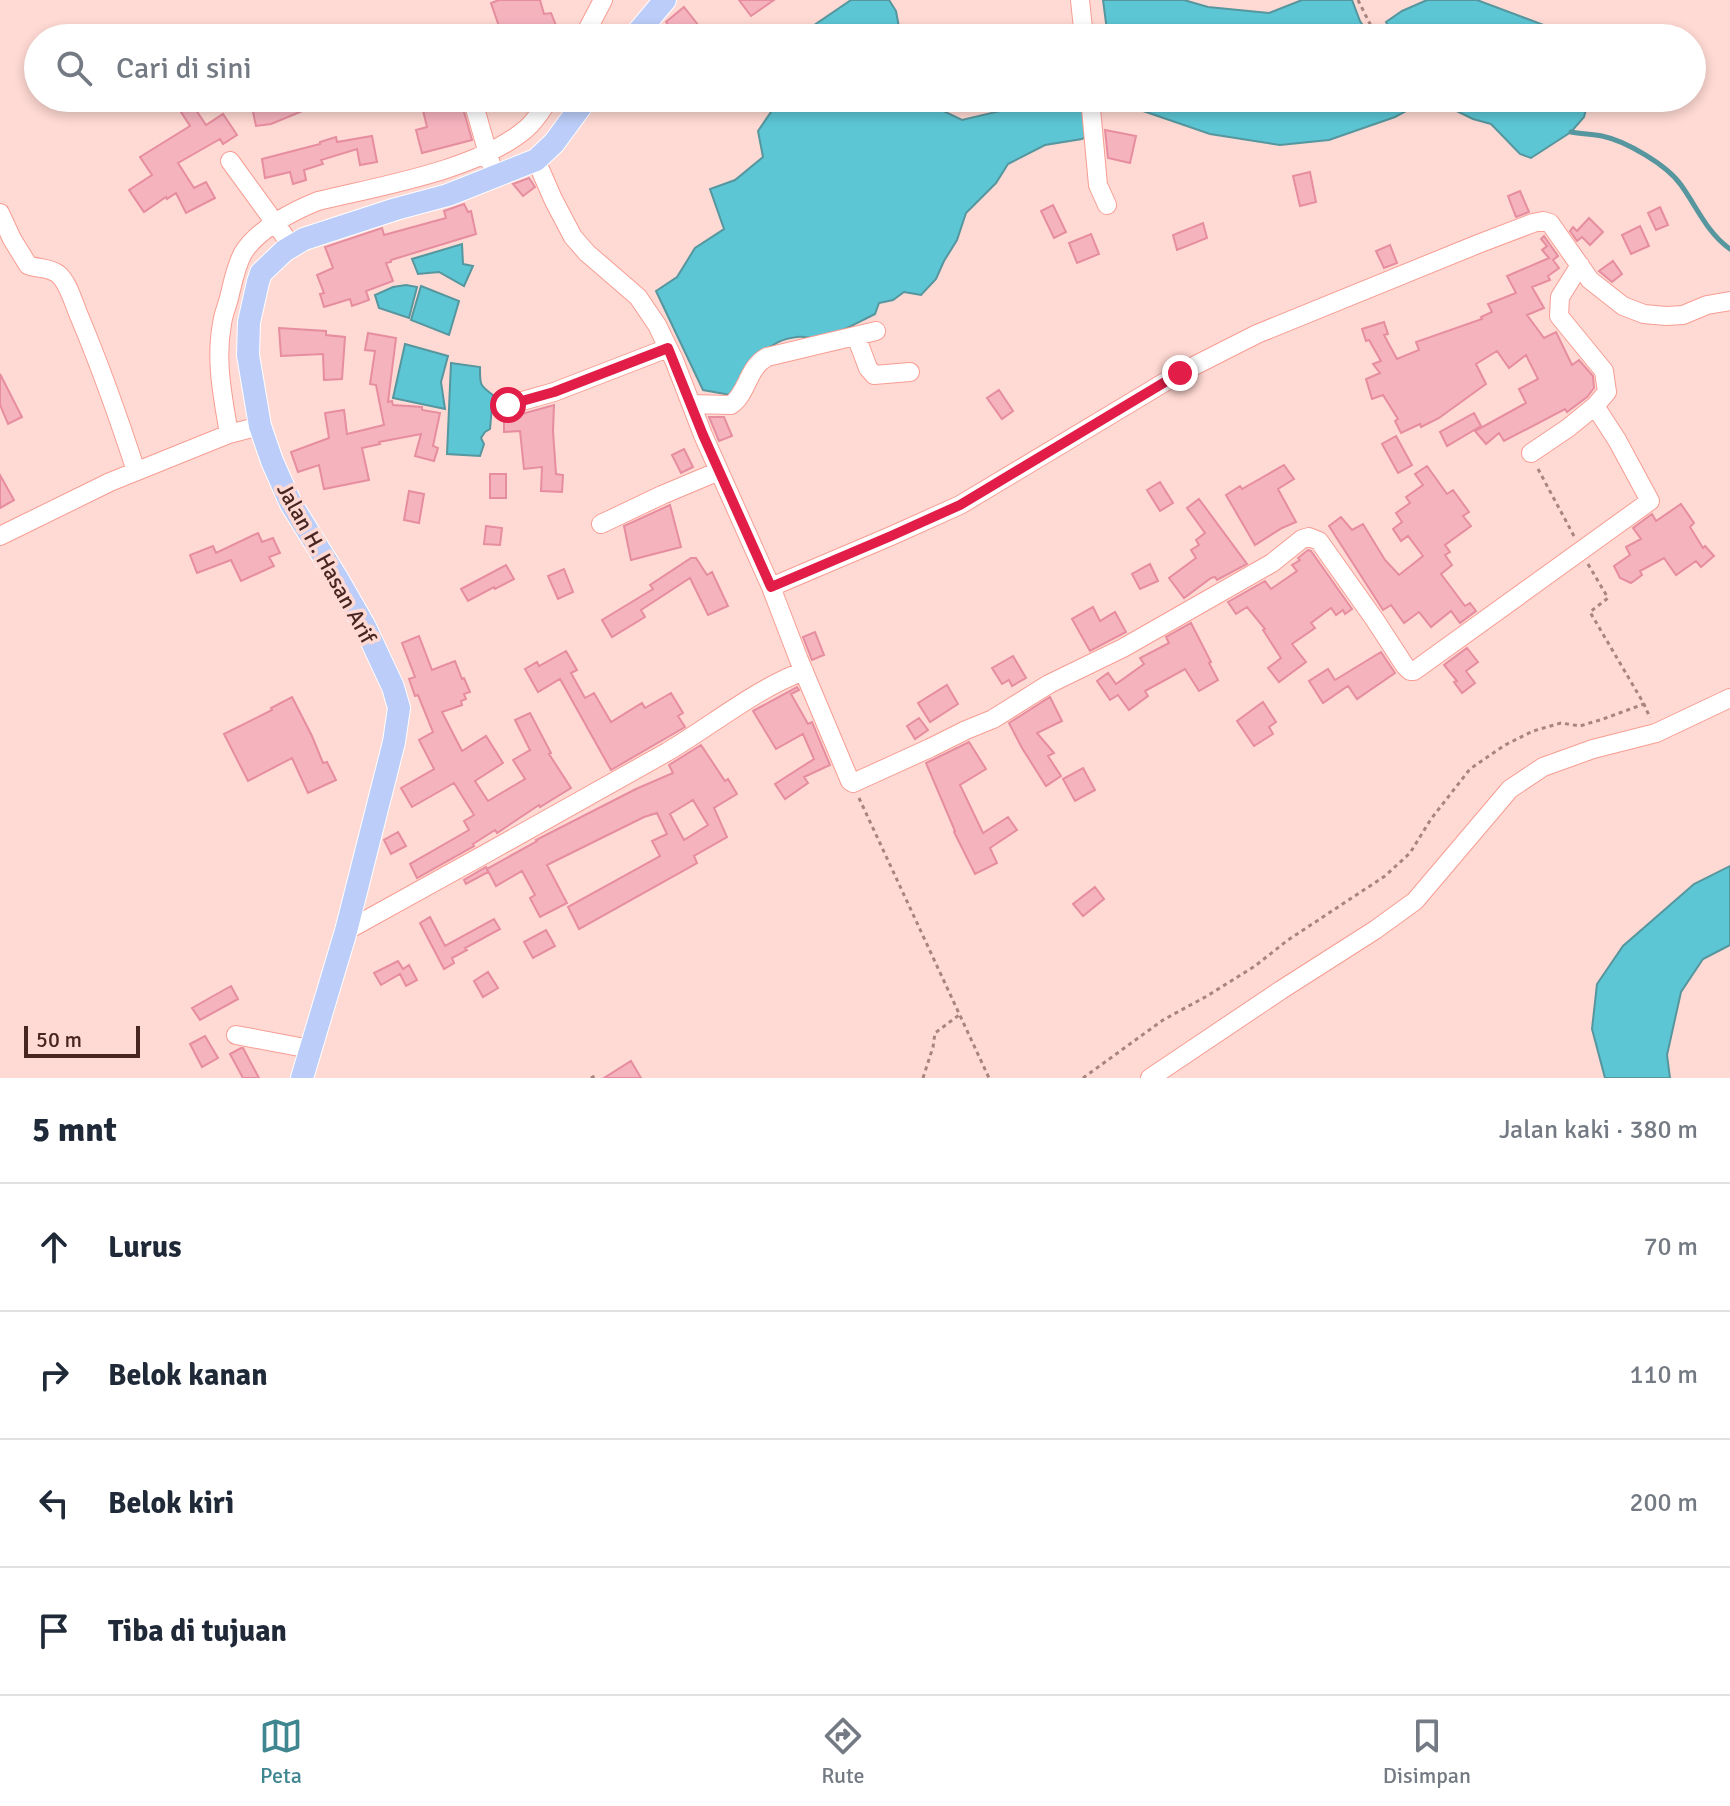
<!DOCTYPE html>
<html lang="id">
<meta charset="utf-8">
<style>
:root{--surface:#fff;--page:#f6f6f7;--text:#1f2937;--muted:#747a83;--line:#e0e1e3;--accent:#408690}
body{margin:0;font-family:Signika,sans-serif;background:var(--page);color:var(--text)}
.scale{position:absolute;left:24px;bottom:20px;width:116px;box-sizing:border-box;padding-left:8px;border:4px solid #492521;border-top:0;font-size:22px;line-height:28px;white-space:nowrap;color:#492521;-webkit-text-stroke:6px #ffd9d3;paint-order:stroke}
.stop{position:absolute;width:24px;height:24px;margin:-18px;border:6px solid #e11d48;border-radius:50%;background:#fff}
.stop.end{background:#e11d48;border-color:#fff;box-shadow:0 2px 8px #0008}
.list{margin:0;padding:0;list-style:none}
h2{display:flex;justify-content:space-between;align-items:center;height:104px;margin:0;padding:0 32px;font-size:34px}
h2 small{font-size:26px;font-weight:400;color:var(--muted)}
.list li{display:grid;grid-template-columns:52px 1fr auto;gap:24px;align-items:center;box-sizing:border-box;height:128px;padding:0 32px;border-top:2px solid var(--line)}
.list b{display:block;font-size:30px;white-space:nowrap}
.list em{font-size:26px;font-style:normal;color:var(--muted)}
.icon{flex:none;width:44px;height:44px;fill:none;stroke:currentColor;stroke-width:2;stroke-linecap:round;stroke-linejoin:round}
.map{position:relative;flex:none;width:1730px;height:1078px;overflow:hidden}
.search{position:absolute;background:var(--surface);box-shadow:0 4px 12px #0003;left:24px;right:24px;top:24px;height:88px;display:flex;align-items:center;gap:20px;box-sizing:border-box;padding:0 28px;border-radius:44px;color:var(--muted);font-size:30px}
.sheet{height:616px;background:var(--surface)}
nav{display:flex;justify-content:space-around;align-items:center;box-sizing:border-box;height:112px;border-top:2px solid var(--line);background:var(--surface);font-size:22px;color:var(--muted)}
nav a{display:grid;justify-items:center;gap:4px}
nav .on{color:var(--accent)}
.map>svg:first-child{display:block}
</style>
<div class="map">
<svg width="1730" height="1078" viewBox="0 0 1730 1078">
<rect width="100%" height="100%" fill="#ffd9d3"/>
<!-- water -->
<path fill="#5cc6d4" stroke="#56969e" stroke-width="2" d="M851 0H889L896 11 901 38H814L807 30Z
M1103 0H1184L1208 7 1269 13 1302 0H1352L1360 21 1371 38H1108Z
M1427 0H1477L1578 38H1395L1386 22 1402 11Z
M769 98H920L933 106 962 120 1046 100 1047 98H1085L1091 133 1082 139 1045 145 1008 164 996 183 966 213 957 240 944 261 936 279 921 295 904 292 893 300 879 303 875 314C856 323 837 335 816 338 810 338 803 336 797 337 763 340 749 369 736 396L703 390 656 291 677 277 695 248 724 229 710 189 735 180 763 157 758 131 773 109Z
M1117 98H1407L1408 110 1395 117 1329 140 1280 145 1210 134 1117 102Z
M1436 98H1589L1584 117 1571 132 1531 158 1520 154 1491 124 1473 119 1442 104Z
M462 244 463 264 473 266 464 286 439 272 418 274 412 259Z
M406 285 417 287 409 318 379 308 375 295 393 287Z
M421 286 459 301 449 335 411 320Z
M405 344 448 356 441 382 445 409 393 398Z
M451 363 480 367C480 384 479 385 493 395L490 429 485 432 481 438 484 444 480 456 447 454Z
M1730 866V945L1703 959 1681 992 1667 1055 1670 1078H1605L1592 1029 1597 984 1623 946 1694 884Z"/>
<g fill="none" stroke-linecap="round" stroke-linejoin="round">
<!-- stream -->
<path stroke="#56969e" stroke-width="5" d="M1571 132C1581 134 1592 134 1602 136 1626 141 1667 165 1681 185 1697 207 1707 233 1730 249"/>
</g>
<!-- building -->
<path fill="#f5b3be" stroke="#e68d9f" stroke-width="2" fill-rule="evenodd" d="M499 0H540L544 14 551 13 561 38H503L491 3Z
M739 0H774L751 16Z
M684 7 699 26 684 38H678L666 22Z
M172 98H188L206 125 223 114 237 135 223 144 220 139 178 163 194 188 206 182 215 198 186 213 176 193 167 199 166 197 144 212 129 190 152 175 140 157 190 126Z
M250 98H307L310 108 271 124 256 126Z
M420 98H460L472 140 422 153 416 130 427 127Z
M1105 130 1136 136 1130 163 1108 158Z
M372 136 377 162 360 165 357 149 321 160 323 164 304 170 306 180 293 184 290 172 265 178 262 159 320 144V142L336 137 337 142Z
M1310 172 1316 202 1300 206 1293 176Z
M529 178 535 187 523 196 513 184Z
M1520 191 1529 212 1516 217 1508 196Z
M464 204 468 212 471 211 476 234 391 260V262L386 263 393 281 366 291 369 300 352 306 350 299 324 307 320 294 324 293 317 275 333 268 325 247 382 228 384 235 446 218 444 211Z
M1053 205 1066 232 1054 238 1041 211Z
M1660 207 1668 225 1656 230 1648 213Z
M1589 218 1603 232 1590 245 1582 237 1577 241 1570 231 1573 227 1577 231Z
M1203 223 1207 238 1177 250 1173 235Z
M1640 226 1649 246 1631 254 1622 235Z
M1091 234 1099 254 1077 263 1069 243Z
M1544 236 1558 256 1553 260 1559 268 1548 276 1550 280 1532 287 1544 308 1527 315 1544 338 1556 332 1572 365 1579 360 1593 376 1594 388 1587 397 1567 412 1565 409 1504 441 1499 433 1486 444 1475 431 1526 403 1519 389 1538 379 1526 355 1509 368 1497 351 1476 364 1486 384 1439 418 1421 427 1420 424 1401 433 1395 421 1398 419 1383 395 1372 399 1366 379 1380 373 1373 364 1381 361 1369 340 1366 341 1362 329 1384 322 1388 334 1384 335 1397 359 1419 350 1416 342 1482 319 1481 317 1492 312 1488 304 1516 293 1507 276 1549 258 1542 250 1547 246 1541 239Z
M1390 245 1397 263 1384 268 1376 251Z
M1613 261 1622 274 1612 282 1599 271Z
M279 328 326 331V335L345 337 342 379 324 380 323 354 281 356Z
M368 333 396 338 388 402 392 401 393 405 422 407V410L440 413 433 446 438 448 434 461 415 456 421 434 379 442 380 444 362 448 369 480 324 489 319 465 298 472 291 452 329 438 325 413 344 410 347 434 384 425 376 385 370 384 375 351 365 350Z
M0 374 22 417 8 424 0 405Z
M999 390 1013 411 1002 419 987 398Z
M554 405 553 431 556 474 563 475 562 492 541 491 542 467 524 469 520 431 504 432V416L511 417Z
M1474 413 1481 426 1447 446 1440 432Z
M709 417H724L732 436 719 441Z
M1396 436 1412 465 1398 473 1382 444Z
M684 449 693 467 681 473 672 455Z
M1284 465 1294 479 1278 489 1296 522 1282 528 1255 545 1226 495 1240 486 1242 489Z
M1427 466 1447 494 1453 490 1469 512 1463 516 1471 526 1445 545 1450 552 1445 555 1452 565 1441 574 1465 606 1470 603 1476 611 1460 623 1451 611 1431 627 1419 612 1404 623 1391 605 1383 610 1329 526 1341 517 1352 530 1363 524 1385 560 1399 575 1423 556 1408 536 1401 541 1393 529 1402 522 1396 513 1410 503 1406 497 1423 485 1415 474Z
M490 474H506V498H490Z
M0 475 14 500 0 508Z
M1160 482 1173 503 1160 511 1147 490Z
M409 491 424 494 419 523 404 520Z
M1199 499 1247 564 1217 580 1215 577 1211 578 1184 598 1169 578 1196 558 1191 550 1199 545 1196 540 1205 533 1187 508Z
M1681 504 1694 523 1690 527 1703 548 1705 546 1714 556 1701 567 1696 561 1676 575 1664 558 1640 571 1642 575 1631 583 1620 578 1614 566 1630 555 1626 547 1641 539 1633 528 1652 514 1656 521Z
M670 505 681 547 631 560 624 526Z
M486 526 502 528 500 545 484 544Z
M258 533 262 542 273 538 280 553 269 557 274 566 241 581 231 560 197 573 190 555 213 546 216 553Z
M1308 550 1311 551 1352 609 1345 614 1343 610 1336 615 1331 608 1311 623 1315 628 1292 644 1306 662 1279 682 1268 668 1281 658 1263 630 1265 629 1247 607 1236 614 1228 602 1265 581 1271 589 1297 571 1292 565 1300 560 1298 558Z
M691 558H696L707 575 712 572 728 606 708 615 690 578 641 610 645 617 612 637 602 620 653 589 650 585Z
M1150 564 1158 581 1140 589 1132 574Z
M506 565 514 579 495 589 494 587 468 601 461 589Z
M564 569 573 592 558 599 548 576Z
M1093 607 1100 621 1115 612 1126 632 1090 651 1072 619Z
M1191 623 1211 662 1209 663 1218 680 1199 691 1185 669 1145 691 1148 696 1129 710 1118 695 1110 700 1097 681 1108 673 1116 684 1144 664 1140 658 1169 643 1166 637Z
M815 632 824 655 812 660 803 637Z
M419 636 432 670 455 661 462 679 464 678 470 692 464 694 466 699 461 701 462 705 442 712 462 751 486 736 503 763 475 781 488 801 525 779 513 760 530 750 515 720 530 713 551 753 549 754 571 788 540 807 539 805 497 833 495 830 473 844 474 846 417 878 410 864 469 830 464 821 474 815 454 783 412 807 401 788 434 769 419 740 433 732 418 695 415 696 409 679 415 677 402 643Z
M1467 648 1478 662 1466 671 1475 683 1462 693 1454 682 1457 681 1444 665Z
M566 651 577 670 571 673 585 698 594 693 611 722 642 703 645 708 671 693 683 713 678 716 685 727 611 770 560 679 538 692 525 669 537 662 539 666Z
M1381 652 1395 673 1357 699 1348 686 1323 703 1309 681 1328 669 1335 680Z
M1013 656 1026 678 1012 686 1009 680 1002 684 992 668Z
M947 685 958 704 930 722 918 703Z
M797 687 799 690 791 694 808 724 812 722 830 765 804 777 808 783 785 799 775 784 814 759 803 734 776 749 753 711Z
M292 697 312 736 323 763 327 762 336 780 308 793 292 758 248 781 224 734 272 710 271 708Z
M1050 697 1062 721 1037 733 1054 753 1048 756 1061 776 1046 786 1022 748 1009 723Z
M1263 702 1276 722 1269 727 1273 734 1254 746 1237 721Z
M919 718 928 730 915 739 907 726Z
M969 742 986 769 960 785 983 833 1008 817 1017 830 990 848 997 863 975 874 954 832 955 831 926 763Z
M701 745 725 781 728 779 737 794 714 808 727 837 694 856 697 863 579 929 568 907 660 856 652 841 667 834 657 813 644 817 547 865 567 903 540 917 530 898 535 895 522 871 496 886 487 869 537 841 536 840 636 789 673 773 669 765ZM693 800 708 825 684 840 670 814Z
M1083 768 1095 790 1075 801 1063 779Z
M398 832 406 846 391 854 384 840Z
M486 867 488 872 466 884 464 880Z
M1095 887 1104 899 1083 916 1073 904Z
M430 917 445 946 494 919 500 929 465 948 467 950 452 958 454 963 444 969 420 923Z
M546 930 555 946 533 958 524 942Z
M398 961 403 969 409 965 417 980 406 986 400 974 381 985 374 973Z
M488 972 498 988 483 997 474 981Z
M231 986 238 999 200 1020 192 1008Z
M205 1036 218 1058 202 1067 190 1044Z
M241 1048H243L259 1078H243L230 1054Z
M631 1061 641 1078H604Z"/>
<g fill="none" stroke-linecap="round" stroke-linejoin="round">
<!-- minor casing -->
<g stroke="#f79d93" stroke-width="20">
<path id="minor" d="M1080 0 1084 38
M583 38 603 0
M472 98 491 164
M1090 98 1098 185 1107 205
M536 160 553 199 573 237 587 253 638 297 657 325 674 360 703 435 771 587 799 660 850 781 853 783 930 748 966 730 993 719 1049 684 1123 648 1272 563 1302 539 1309 537 1319 541 1375 620 1405 666 1410 671H1414L1650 501 1617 440 1595 406 1568 428 1531 453
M230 161 291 245
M0 213 12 239 28 265C37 269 49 267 58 274 69 283 74 305 80 318 101 368 119 419 136 471
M1580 265 1560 297 1559 316 1604 371 1607 392 1595 406
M856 336 868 368 874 375 910 372
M691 404 731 405C748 393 747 368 767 357L876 331
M508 405 554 392 668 348
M229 434C223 398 215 361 222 324 223 314 228 304 230 294 233 281 236 266 243 253 258 229 293 211 318 201 380 186 479 170 527 128 537 119 543 108 550 98
M601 524 662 495 719 471
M0 536 110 482 229 434 260 426
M771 587 891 536 960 505 1180 373 1257 334 1478 244 1533 223 1543 221 1550 223 1590 280 1623 306 1644 314 1666 316 1683 315 1707 305 1730 301
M346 931C453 872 561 812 667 752 711 726 757 688 804 671
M236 1035 310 1049
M1150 1078 1281 990 1375 930 1415 901 1510 789 1543 767 1593 749 1656 733 1730 698"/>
</g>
<!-- major casing -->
<g stroke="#fff" stroke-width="24">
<path id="major" d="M633 38 665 0
M302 1078 346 931 394 742 399 708 393 687 365 627 337 578 291 504 272 461 260 426 248 355 249 322 258 282 261 273 284 251 304 239 396 209 448 195 536 160 554 143 587 98"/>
</g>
<!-- path -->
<path stroke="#a9847f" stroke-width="3" stroke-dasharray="4 4" stroke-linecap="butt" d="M1358 0 1377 38
M1538 469 1574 536
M1588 564 1608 598 1590 612 1644 704 1650 718
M859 798 989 1078
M591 1078 596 1075
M923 1078 933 1047 935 1033 959 1015
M1083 1078 1163 1020 1207 996 1255 966 1288 940 1385 876 1410 853 1431 819 1470 769 1505 745 1533 731 1561 723 1580 726 1603 719 1644 704"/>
<!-- minor -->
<use href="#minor" stroke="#fff" stroke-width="18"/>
<!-- major -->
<use href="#major" stroke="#bbcdf8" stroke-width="22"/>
</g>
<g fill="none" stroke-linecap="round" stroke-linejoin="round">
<!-- route -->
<path stroke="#e11d48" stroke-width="10" d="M508 405 554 392 668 348 703 435 771 587 891 536 960 505 1180 373"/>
</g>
<g text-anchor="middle" stroke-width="7" stroke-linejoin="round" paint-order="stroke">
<!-- street labels -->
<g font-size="22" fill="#492521" stroke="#ffd9d3">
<text transform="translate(327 563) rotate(61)" y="8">Jalan H. Hasan Arif</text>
</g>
</g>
</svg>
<div class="scale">50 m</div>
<div class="stop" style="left:508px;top:405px"></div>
<div class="stop end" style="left:1180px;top:373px"></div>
<div class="search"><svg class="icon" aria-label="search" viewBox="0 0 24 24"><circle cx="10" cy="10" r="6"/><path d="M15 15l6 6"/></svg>Cari di sini</div>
</div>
<section class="sheet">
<h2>5 mnt<small>Jalan kaki · 380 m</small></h2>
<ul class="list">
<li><svg class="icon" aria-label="ahead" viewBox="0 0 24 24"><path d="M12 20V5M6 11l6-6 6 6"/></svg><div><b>Lurus</b></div><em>70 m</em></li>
<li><svg class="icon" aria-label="right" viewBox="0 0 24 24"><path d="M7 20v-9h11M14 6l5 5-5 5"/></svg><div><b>Belok kanan</b></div><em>110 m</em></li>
<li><svg class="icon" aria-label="left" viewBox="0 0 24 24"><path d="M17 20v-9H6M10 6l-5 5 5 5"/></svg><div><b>Belok kiri</b></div><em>200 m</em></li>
<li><svg class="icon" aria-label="arrive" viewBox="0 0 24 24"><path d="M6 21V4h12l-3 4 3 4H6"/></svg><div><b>Tiba di tujuan</b></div></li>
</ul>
</section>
<nav>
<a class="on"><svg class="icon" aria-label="map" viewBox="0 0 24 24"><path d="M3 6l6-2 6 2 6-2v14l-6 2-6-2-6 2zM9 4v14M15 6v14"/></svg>Peta</a>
<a><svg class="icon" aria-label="directions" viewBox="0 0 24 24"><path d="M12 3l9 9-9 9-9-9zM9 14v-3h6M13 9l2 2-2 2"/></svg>Rute</a>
<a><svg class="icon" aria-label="saved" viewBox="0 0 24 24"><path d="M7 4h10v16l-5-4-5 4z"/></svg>Disimpan</a>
</nav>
